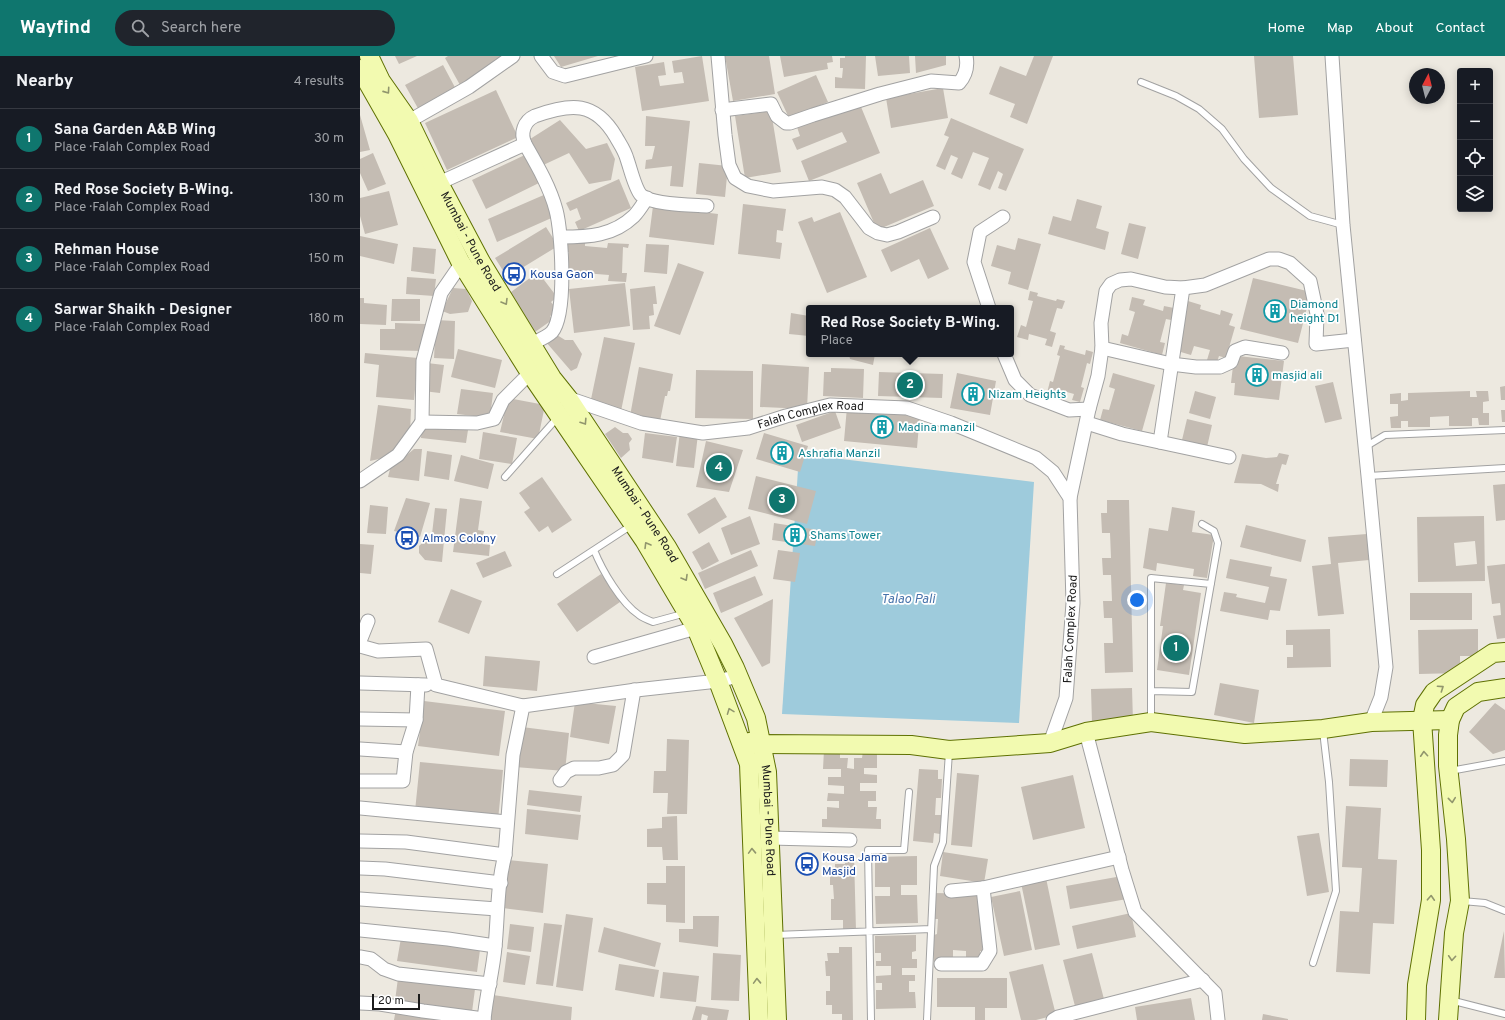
<!DOCTYPE html>
<meta charset="utf-8">
<style>
:root{--surface:#171b24;--page:#20242c;--text:#f1f3f6;--muted:#9ea1a6;--line:#363941;--accent:#0f766e}
body{margin:0;font-family:Overpass,sans-serif;background:var(--page);color:var(--text)}
.controls{position:absolute;right:12px;top:12px;display:grid;overflow:hidden;border-radius:4px;box-shadow:0 2px 10px #0003}
.controls button{width:36px;height:36px;display:grid;place-items:center;padding:0;border:0;border-bottom:1px solid var(--line);background:var(--surface);color:var(--text);font:20px sans-serif}
.compass{position:absolute;left:1049px;top:12px;width:36px;height:36px;border-radius:50%;background:var(--surface);box-shadow:0 2px 10px #0003;rotate:7deg}
.scale{position:absolute;left:12px;bottom:10px;width:48px;box-sizing:border-box;padding-left:4px;border:2px solid #1b1b1b;border-top:0;font-size:11px;line-height:14px;white-space:nowrap;color:#1b1b1b;-webkit-text-stroke:3px #fff;paint-order:stroke}
.you{position:absolute;left:777px;top:544px;width:14px;height:14px;margin:-10px;border:3px solid #fff;border-radius:50%;background:#1a73e8;box-shadow:0 0 0 6px #1a73e833}
.badge{display:grid;place-items:center;width:26px;height:26px;border-radius:50%;background:var(--accent);color:#fff;font-size:13px;font-weight:700}
.pin{position:absolute;translate:-50% -50%;border:2px solid #fff;box-shadow:0 1px 4px #0006}
.popup{position:absolute;left:446px;top:249px;width:208px;height:52px;box-sizing:border-box;display:grid;place-content:center;border-radius:4px;background:var(--surface);filter:drop-shadow(0 1px 3px #0005);font-size:13px;white-space:nowrap;color:var(--muted)}
.popup b{font-size:15px;color:var(--text)}
.popup::after{content:'';position:absolute;left:50%;top:100%;margin-left:-8px;border:8px solid transparent;border-top-color:var(--surface)}
.list{margin:0;padding:0;list-style:none}
h2{display:flex;justify-content:space-between;align-items:center;height:52px;margin:0;padding:0 16px;font-size:17px}
h2 small{font-size:13px;font-weight:400;color:var(--muted)}
.list li{display:grid;grid-template-columns:26px 1fr auto;gap:12px;align-items:center;box-sizing:border-box;height:60px;padding:0 16px;border-top:1px solid var(--line)}
.list b{display:block;font-size:15px;white-space:nowrap}
.list p{margin:0;font-size:13px;white-space:nowrap;color:var(--muted)}
.list em{font-size:13px;font-style:normal;color:var(--muted)}
.icon{flex:none;width:22px;height:22px;fill:none;stroke:currentColor;stroke-width:2;stroke-linecap:round;stroke-linejoin:round}
.map{position:relative;flex:none;width:1145px;height:964px;overflow:hidden}
header{display:flex;align-items:center;gap:24px;box-sizing:border-box;height:56px;padding:0 20px;background:var(--accent);color:#fff}
header strong{font-size:19px}
nav{display:flex;gap:22px;margin-inline-start:auto;font-size:14px}
.search{width:280px;height:36px;background:var(--page);display:flex;align-items:center;gap:10px;box-sizing:border-box;padding:0 14px;border-radius:22px;color:var(--muted);font-size:15px}
main{display:flex}
aside{flex:1;background:var(--surface)}
.map>svg:first-child{display:block}
</style>
<header>
<strong>Wayfind</strong>
<div class="search"><svg class="icon" aria-label="search" viewBox="0 0 24 24"><circle cx="10" cy="10" r="6"/><path d="M15 15l6 6"/></svg>Search here</div>
<nav><a>Home</a><a>Map</a><a>About</a><a>Contact</a></nav>
</header>
<main>
<aside>
<h2>Nearby<small>4 results</small></h2>
<ul class="list">
<li><span class="badge">1</span><div><b>Sana Garden A&amp;B Wing</b><p>Place · Falah Complex Road</p></div><em>30 m</em></li>
<li><span class="badge">2</span><div><b>Red Rose Society B-Wing.</b><p>Place · Falah Complex Road</p></div><em>130 m</em></li>
<li><span class="badge">3</span><div><b>Rehman House</b><p>Place · Falah Complex Road</p></div><em>150 m</em></li>
<li><span class="badge">4</span><div><b>Sarwar Shaikh - Designer</b><p>Place · Falah Complex Road</p></div><em>180 m</em></li>
</ul>
</aside>
<div class="map">
<svg width="1145" height="964" viewBox="0 0 1145 964">
<rect width="100%" height="100%" fill="#ede9e0"/>
<!-- water -->
<path fill="#9ecbdc" d="M439 398 674 426 659 667 422 658Z"/>
<!-- building -->
<path fill="#c4bcb3" fill-rule="evenodd" d="M35 0H57L39 8Z
M88 0H146L147 2 100 29 85 2Z
M194 0H238L201 11Z
M342 0 349 45 282 55 275 11 304 6 306 19 298 20 300 30 324 27 322 16 314 17 312 5Z
M365 0H409L415 38 373 45Z
M420 0H472L473 6 467 7 468 13 424 21Z
M485 0H506L505 33 475 32V21L482 22 483 12H480V2H485Z
M515 0H549L550 17 518 20Z
M555 0H586V9L556 17Z
M674 0H693L667 68 650 61 655 48 629 38 640 10 666 20Z
M894 0H933L938 59 899 62Z
M83 9 98 37 60 56 45 29Z
M456 19 468 46 429 62 417 36Z
M583 32 588 62 531 72 526 42Z
M136 34 158 81 87 114 65 67Z
M499 46 520 97 449 125 441 105 487 86 482 76 437 94 432 83 440 80 437 71Z
M411 55 421 116 385 122 375 60Z
M0 59 10 94 0 96Z
M286 60 330 65 323 131 310 130 312 110 285 113 286 104 292 103 295 90H285Z
M591 62 664 93 646 135 638 132 643 118 638 115 630 134 618 129 629 102 613 96 602 123 591 118 598 102 591 99 585 114 576 110 589 81 584 79Z
M200 64 226 93 247 87 255 103 251 124 229 128 209 97 179 111 167 85Z
M13 97 26 128 8 135 0 117V103Z
M169 97 183 125 126 153 112 124Z
M339 107 368 110 365 141 336 138Z
M521 117 530 138 563 124 574 150 517 174 497 127Z
M259 123 271 152 219 175 215 166 221 163 217 152 210 155 206 147Z
M29 135 38 169 5 178 0 160V142Z
M186 138 196 160 137 186 128 163Z
M717 143 742 150 736 172 749 176 745 194 688 178 693 160 711 165Z
M383 148 426 153 423 175 417 174 416 186 422 187 420 203 378 198Z
M293 150 358 158 354 189 289 181Z
M480 156 507 221 467 237 438 166 452 161 454 166Z
M769 167 786 171 778 203 761 198Z
M186 171 198 190 147 221 135 202Z
M570 172 589 213 568 223 559 203 531 216 521 194Z
M0 180 38 188 34 208 0 200Z
M658 182 681 188 668 234 648 228 651 216 631 210 637 189 655 194Z
M205 184 225 185V190L247 192 248 187 269 188 268 192 263 191 262 217H267L266 226 248 225 249 219 224 217V224L207 222 209 196H204Z
M286 188 309 189 307 218 284 216Z
M53 191 76 193 74 218 51 215Z
M318 207 344 216 320 279 294 270Z
M178 216 197 241 191 246 198 255 190 260 192 264 175 276 147 239Z
M47 221 76 223 74 240 46 238Z
M893 222 951 236 938 287 880 273Z
M265 227 270 270 214 277 209 233Z
M295 230 297 248H293L294 259 289 260 290 273 273 274 270 233Z
M93 232 106 233 112 245 108 256 90 258 82 255Z
M670 235 678 237 677 240 696 245 697 243 705 245 702 253 697 252 690 275 696 277 692 291 685 289 687 283 669 278 668 284 657 281 661 269 666 271 673 245 668 244Z
M772 241 785 244 783 249 803 255 804 250 814 252 811 264 806 263 800 286 805 287 802 299 760 287 762 278 768 280 775 256 769 254Z
M0 242H4V247L27 249 26 269 0 268Z
M32 243H60V265H31Z
M828 245 841 249 840 253 860 259 861 254 873 258 869 269 875 271 866 302 859 300 857 306 847 304 850 294 834 290 831 299 814 294Z
M431 257 449 260V280L429 278Z
M76 264 95 265 94 303 74 302Z
M35 267 65 268 64 295 20 294V273H35Z
M197 279 205 284H213L222 298 217 312 211 315 186 286Z
M244 281 275 287 261 355 230 348Z
M700 289 705 290 704 293 725 299 726 294 733 296 730 308 727 307 721 331 724 332 720 346 712 344 714 338 696 333 694 339 687 337 690 325 693 326 700 300 697 299Z
M98 293 142 304 135 332 91 321Z
M5 297 58 302 54 344 16 341 19 309 4 307Z
M489 298H515L513 309 490 303Z
M878 300 924 305 919 344 874 339 875 327H871L873 310 877 311Z
M67 307 84 309 80 337 63 335Z
M402 308 449 311 447 353 400 351Z
M279 311 313 318 310 335H308L307 340H305L300 365 270 360Z
M471 312 504 313 503 342 463 340 464 316H471Z
M336 314 393 315V363L335 362Z
M519 316 583 318 582 342 518 340Z
M597 317 636 325 630 359 590 352Z
M753 317 795 329 782 375 740 364 743 353 749 354 755 333 749 331Z
M973 326 982 363 965 367 955 330Z
M1145 330V344H1141L1140 331Z
M101 333 133 337 130 362 97 358Z
M835 335 856 341 850 363 829 357Z
M1110 335V341H1117L1116 335H1128L1129 345 1123 346V357H1129V369H1119L1118 362H1112V370H1089V360L1070 361V371H1048V365H1041V372H1031L1030 361 1038 360V348H1030V338L1041 337V345L1048 344V337Z
M148 342 185 349 178 383 140 376Z
M18 349 51 353 50 378 28 401 10 405Z
M487 351 560 357 557 392 484 385Z
M1141 354H1145V366H1142Z
M475 355 481 372 442 386 436 369Z
M827 363 852 369 847 391 822 384Z
M62 369 108 374 106 387 61 382Z
M255 371 263 377H268L272 383 269 387 270 394 261 402 245 378Z
M320 375 338 378 334 412 316 410Z
M123 376 157 382 152 408 119 403Z
M285 377 317 381 313 407 282 402Z
M404 377 448 390 440 416 396 403Z
M346 385 383 394 369 436 336 431Z
M54 393H62L59 425 28 421 30 413Z
M67 395 92 399 89 424 64 420Z
M919 397 929 399 926 409 922 408 916 428H919L918 436 901 428 874 427 882 398 906 402 917 401Z
M101 399 134 408 128 433 94 425Z
M396 420 456 435 447 468 388 453Z
M182 421 212 464 192 477 188 470 179 476 164 456 170 452 159 437Z
M1145 428V464L1136 465 1133 429Z
M355 441 367 461 339 478 327 458Z
M46 442 70 447 60 481 34 475Z
M100 442 122 445 118 474 124 475 122 488 130 489 129 500 93 496Z
M747 444H769L773 616 745 617 744 587H753L752 562H744L743 545H752L751 519H743L742 502H751L750 477H742L741 457H747Z
M10 449 28 451 26 478 7 477Z
M812 451 835 455 832 476 854 479 847 522 833 520 834 513 797 507 796 515 783 512 789 472 808 475Z
M75 452 87 453 82 506 65 504 59 497V490L72 478Z
M390 460 400 488 371 499 361 472Z
M1124 460 1125 525 1058 526 1057 461ZM1115 485 1117 508 1096 510 1094 487Z
M414 467 458 474 455 490 412 484Z
M886 469 946 484 941 506 880 491Z
M1007 478 1009 504 978 507 984 558 958 560 952 510 971 508 968 481Z
M349 486 359 505 342 514 332 496Z
M0 488 14 489 11 518 0 517Z
M391 494 398 510 345 533 338 517Z
M418 494 440 497 435 526 413 523Z
M145 495 152 510 123 522 116 507Z
M870 503 912 511 910 520 927 523 920 555 910 554 908 564 860 555 864 536 877 538 876 541 905 547 909 531 866 522Z
M1145 508V582L1137 583 1133 560 1141 559 1140 547 1132 548 1127 510Z
M241 518 260 546 217 576 197 548Z
M395 520 403 539 361 557 353 537Z
M806 527 824 529 823 534 841 537 829 619 797 614 803 570H800Z
M91 533 122 545 109 578 78 566Z
M1050 537H1112V564H1050Z
M413 543 410 607 402 611 374 562Z
M970 573 971 611 927 612V601H933V589H926V574Z
M1118 573V600H1100V617L1059 618 1058 574Z
M125 600 180 605 177 635 123 630Z
M860 627 899 634 894 667 854 659Z
M772 632 773 666 732 667 731 633Z
M64 645 145 655 139 700 58 690Z
M215 646 256 650 249 688 210 681Z
M1135 647 1145 654V694L1133 698 1109 676Z
M162 671 209 677 205 715 155 711Z
M307 683 329 684 327 758H307L308 737H293L294 715H306Z
M464 694H480V702H488L487 712 494 713V702H502L503 695 517 696V712H504V718L517 719V727H500V735H516V745H508V751H517L516 763H521V773L462 771V763H467V751L479 752V745H467L468 737 484 738V730L468 729V721H481V713H463Z
M990 703 1028 704 1027 731 989 730Z
M60 706 143 714 138 764 55 755Z
M559 713 578 714V723H582L581 742H576L575 759H582L580 778 574 777 573 787 553 785Z
M597 717 619 719 612 791 591 789Z
M713 719 725 772 673 784 661 731Z
M169 734 222 740 220 756 167 749Z
M986 750 1021 752 1018 803 1037 804 1034 868 1013 867 1010 918 976 916 980 855 999 856 1002 812 982 811Z
M167 753 221 759 218 784 165 778Z
M317 760 318 804H303L302 791H287V773L302 772V761Z
M959 777 969 836 947 840 937 780Z
M583 796 628 803 624 827 580 820Z
M484 799H494L496 875H483V864H471V843H474L473 829H470V813H475V808H485Z
M557 800V829H541V839H557L558 867 516 868 515 840H530V831H515V801Z
M147 804 188 808 183 857 143 852Z
M306 810H325V867L306 866V849L287 848V827H306Z
M762 820 767 843 710 853 706 830Z
M686 822 700 889 675 894 661 827Z
M660 835 672 894 644 900 631 841Z
M574 837 624 838 621 876H623L622 895H620V906L606 905V895L593 894V905H574V879L577 878 578 863H574Z
M771 857 776 881 717 893 712 870Z
M206 858 233 862 223 935 196 931Z
M333 860H359L358 891 319 886V873H333Z
M184 867 202 869 193 930 176 928Z
M150 868 174 871 171 896 147 893Z
M244 871 301 887 295 911 238 896Z
M1144 875 1145 922H1134Z
M556 879V895L552 896V903H557V912H542V919H555V925H549V936H555L556 952 516 953V934H522V927H516V920L531 919V910H516V905H521V897H515V880Z
M41 882 120 894 117 916 37 905Z
M479 891H492L493 964H482V958H472V949H466V935H470V920H466L465 905H468L467 897H479Z
M147 896 170 900 165 929 143 926Z
M353 897 381 899 379 945 351 944Z
M732 897 745 947 716 954 703 904Z
M259 908 299 914 294 941 255 934Z
M683 908 696 959 676 964H661L649 916Z
M303 916 339 920 336 946 300 942Z
M38 922 115 933 112 956 35 945Z
M577 922H647V952H625V964H615V951H577Z
M133 939 212 951 211 964H129Z
M831 942 835 964H777L775 951Z
M336 950 369 954 367 964H347L348 960 342 958 341 964H332Z
M36 953 105 964H34Z
M903 958 928 963V964H902Z"/>
<g fill="none" stroke-linecap="round" stroke-linejoin="round">
<!-- lane casing -->
<g stroke="#a2a2a2" stroke-width="8">
<path id="lane" d="M781 26 816 40 839 53 862 73 884 103 911 132 950 160 983 169
M1005 391 1025 379 1145 374
M1008 420 1145 412
M145 421 198 361
M234 494C242 514 261 547 279 559 283 562 288 564 293 566L326 557
M197 518 272 469
M791 635 832 636 858 487 854 475 842 468
M791 664V522L851 528
M1090 715 1145 705
M1102 845 1125 847 1145 855
M415 879 571 873
M953 907 976 835 969 726 963 675
M1090 944 1145 958
M511 964 508 794H544L549 736
M567 964 574 810 583 786 589 696"/>
</g>
<!-- street casing -->
<g stroke="#a2a2a2" stroke-width="15">
<g id="street">
<path d="M181 0 193 16 205 20 286 0"/>
<path d="M358 0 365 79 369 109 375 122 388 130 413 135 462 131 475 134 485 141 509 172 518 177 527 179 538 176 573 161"/>
<path d="M972 0 983 169 1008 420 1026 611 1021 641 1011 666"/>
<path d="M362 54 411 48 417 60 426 67H430L453 59 520 38 571 25 599 27C606 19 608 10 606 0"/>
<path d="M49 65 109 31 153 0"/>
<path d="M165 88C160 77 164 65 175 60 211 47 235 45 256 81 260 88 265 95 267 103 270 111 275 133 281 139 292 149 331 149 347 150"/>
<path d="M79 127 165 88C177 109 190 131 196 154 202 176 207 259 192 276 187 281 177 285 171 288"/>
<path d="M201 181C229 181 253 180 274 160 279 155 283 148 287 142"/>
<path d="M629 252 614 206 620 176 643 161"/>
<path d="M742 292 811 308 836 311H860L871 306 875 295 885 291 922 297"/>
<path d="M644 298 655 324 670 339 709 354 729 353"/>
<path id="s1" d="M208 342 281 367 343 377 388 372 426 360 470 349 547 352 591 367 676 402 693 416 710 442 713 547 706 642 690 687"/>
<path d="M62 366 63 305 81 237 101 208"/>
<path d="M727 367 762 378 869 401"/>
<path d="M800 386 823 232"/>
<path d="M0 425 38 399 62 366 117 367 134 363 143 344 170 317"/>
<path d="M710 442 729 353 738 320 742 292 741 267 746 235 751 228 760 224 771 223 805 231 823 232 845 229 909 203H919L930 207 950 225 957 258 956 288 994 284"/>
<path d="M0 585 8 565"/>
<path d="M0 590 18 595 66 593 76 629 163 650"/>
<path d="M234 601 336 572"/>
<path d="M0 627 66 629"/>
<path d="M0 663 56 664"/>
<path d="M726 676 762 814 775 856 855 937 858 964"/>
<path d="M0 693 46 696"/>
<path d="M200 724 206 716 214 712H239L253 709 263 699 274 634"/>
<path d="M0 725H43L46 696 56 664 58 629"/>
<path d="M0 752 147 766"/>
<path d="M410 782 490 784"/>
<path d="M0 785 46 786 145 799"/>
<path d="M0 812 25 813 141 827"/>
<path d="M591 835 623 832 759 801"/>
<path d="M0 843 137 853"/>
<path d="M0 874 88 883 135 890"/>
<path d="M0 901 11 903 24 913 38 918 130 928"/>
<path d="M581 908H622L630 895 623 832"/>
<path d="M0 947 20 948 63 955 124 963"/>
<path d="M124 964C126 940 133 915 135 891 138 860 137 829 145 799L153 699 163 650 276 634 358 625 378 620"/>
<path d="M693 964 698 961 843 924"/>
</g>
</g>
<!-- secondary casing -->
<g stroke="#5f7103" stroke-width="20">
<g id="secondary">
<path id="s2" d="M9 0 21 25 49 65 79 127 121 206 192 322 208 342 307 491 363 588 375 612 396 662 407 716 417 964"/>
<path d="M0 13 37 78 100 205 170 317 284 484 336 572 358 625 389 708 399 964"/>
<path d="M389 686 401 688 551 689 589 694 690 687 726 676 791 666 885 678 963 673 1011 666 1090 664"/>
<path d="M1056 964 1057 929 1071 844V794L1062 664 1065 649 1074 636 1133 597 1145 596"/>
<path d="M1088 964 1094 877 1100 845 1096 783 1088 710V679L1090 664 1096 651 1118 636 1145 632"/>
</g>
</g>
<!-- lane -->
<use href="#lane" stroke="#fff" stroke-width="6"/>
<!-- street -->
<use href="#street" stroke="#fff" stroke-width="13"/>
<!-- secondary -->
<use href="#secondary" stroke="#f2fab0" stroke-width="18"/>
</g>
<!-- one-way arrows -->
<defs><path id="oneway-chevron" d="M-2-3.5L2.5 0L-2 3.5" fill="none" stroke-width="1.6" stroke-linecap="round" stroke-linejoin="round"/></defs>
<g stroke="#91966d">
<use href="#oneway-chevron" transform="translate(27 35) rotate(55)"/>
<use href="#oneway-chevron" transform="translate(145 246) rotate(59)"/>
<use href="#oneway-chevron" transform="translate(224 366) rotate(57)"/>
<use href="#oneway-chevron" transform="translate(287 489) rotate(-121)"/>
<use href="#oneway-chevron" transform="translate(325 522) rotate(60)"/>
<use href="#oneway-chevron" transform="translate(1081 632) rotate(-34)"/>
<use href="#oneway-chevron" transform="translate(370 655) rotate(-111)"/>
<use href="#oneway-chevron" transform="translate(1064 698) rotate(-94)"/>
<use href="#oneway-chevron" transform="translate(1092 744) rotate(84)"/>
<use href="#oneway-chevron" transform="translate(392 795) rotate(-92)"/>
<use href="#oneway-chevron" transform="translate(1071 842) rotate(-87)"/>
<use href="#oneway-chevron" transform="translate(1092 902) rotate(94)"/>
<use href="#oneway-chevron" transform="translate(397 925) rotate(-92)"/>
</g>
<!-- icons -->
<defs>
<g id="bus-ring" transform="scale(1.15)"><circle r="9.5" fill="#fff" stroke="#1a4fb4" stroke-width="1.5"/><path d="M-5-6H5V4H4V6H2V4H-2V6H-4V4H-5ZM-3.5-4V0h7V-4ZM-3.5 1.2v1.5H-2V1.2ZM2 1.2v1.5H3.5V1.2Z" fill="#1a4fb4"/></g>
<g id="building-ring" transform="scale(1.15)"><circle r="9.5" fill="#fff" stroke="#0f9aa8" stroke-width="1.5"/><path d="M-4-6H4V6H1V3H-1V6H-4ZM-2.5-4.3h1.7v1.8h-1.7ZM.8-4.3h1.7v1.8H.8ZM-2.5-1h1.7V.8h-1.7ZM.8-1h1.7V.8H.8Z" fill="#0f9aa8"/></g>
</defs>
<g fill-rule="evenodd">
<use href="#bus-ring" x="154" y="218"/>
<use href="#building-ring" x="915" y="255"/>
<use href="#building-ring" x="897" y="319"/>
<use href="#building-ring" x="613" y="338"/>
<use href="#building-ring" x="522" y="371"/>
<use href="#building-ring" x="422" y="397"/>
<use href="#building-ring" x="435" y="479"/>
<use href="#bus-ring" x="47" y="482"/>
<use href="#bus-ring" x="447" y="808"/>
</g>
<g text-anchor="middle" stroke-width="3.5" stroke-linejoin="round" paint-order="stroke">
<!-- street labels -->
<g font-size="12" fill="#1b1b1b" stroke="#fff">
<text dy="4" stroke="none"><textPath href="#s2" startOffset="212">Mumbai - Pune Road</textPath></text>
<text dy="4" stroke="none"><textPath href="#s1" startOffset="250">Falah Complex Road</textPath></text>
<text dy="4" stroke="none"><textPath href="#s2" startOffset="536">Mumbai - Pune Road</textPath></text>
<text transform="translate(710 573) rotate(-87)" y="4">Falah Complex Road</text>
<text dy="4" stroke="none"><textPath href="#s2" startOffset="872">Mumbai - Pune Road</textPath></text>
</g>
<!-- transit labels -->
<g font-size="12" fill="#164399" stroke="#fff" text-anchor="start">
<text x="170" y="222">Kousa Gaon</text>
<text x="62" y="486">Almos Colony</text>
<text x="462" y="805">Kousa Jama<tspan x="462" dy="14">Masjid</tspan></text>
</g>
<!-- culture labels -->
<g font-size="12" fill="#0d838f" stroke="#fff" text-anchor="start">
<text x="930" y="252">Diamond<tspan x="930" dy="14">height D1</tspan></text>
<text x="912" y="323">masjid ali</text>
<text x="628" y="342">Nizam Heights</text>
<text x="538" y="375">Madina manzil</text>
<text x="438" y="401">Ashrafia Manzil</text>
<text x="450" y="483">Shams Tower</text>
</g>
<!-- water labels -->
<g font-size="13" font-style="italic" fill="#4773ab" stroke="#fff">
<text x="548" y="547">Talao Pali</text>
</g>
</g>
</svg>
<div class="controls">
<button>+</button>
<button>−</button>
<button><svg class="icon" aria-label="locate" viewBox="0 0 24 24"><circle cx="12" cy="12" r="6"/><path d="M12 2v4M12 18v4M2 12h4M18 12h4"/></svg></button>
<button><svg class="icon" aria-label="layers" viewBox="0 0 24 24"><path d="M12 4l9 5-9 5-9-5zM3 14l9 5 9-5"/></svg></button>
</div>
<svg class="compass" viewBox="-18 -18 36 36"><path d="M0-13l5 13h-10z" fill="#e53935"/><path d="M0 13l5-13h-10z" fill="#9ea1a6"/></svg>
<div class="scale">20 m</div>
<div class="you"></div>
<div class="pin badge" style="left:816px;top:592px">1</div>
<div class="pin badge" style="left:550px;top:329px">2</div>
<div class="popup"><b>Red Rose Society B-Wing.</b>Place</div>
<div class="pin badge" style="left:422px;top:444px">3</div>
<div class="pin badge" style="left:359px;top:412px">4</div>
</div>
</main>
